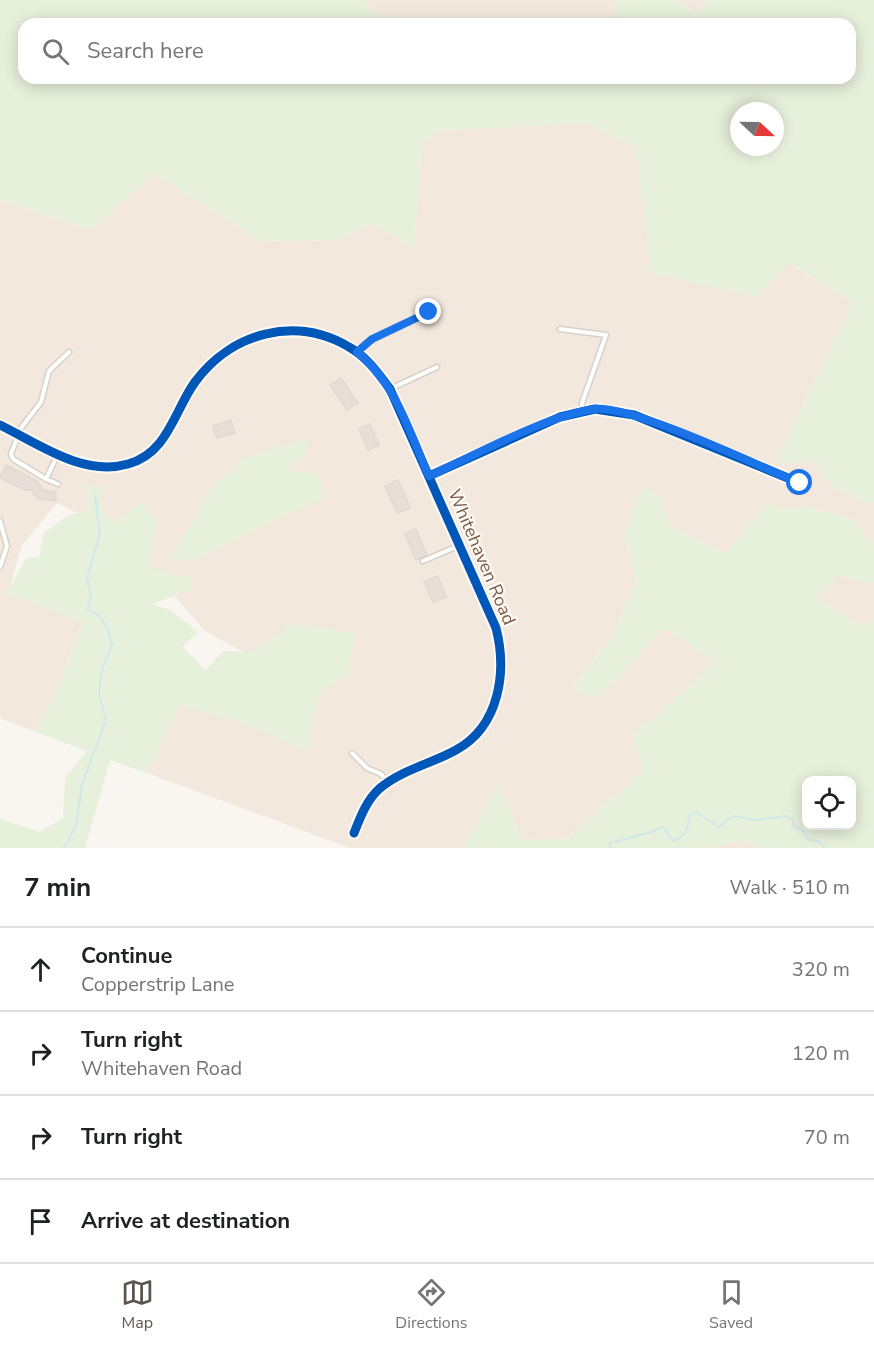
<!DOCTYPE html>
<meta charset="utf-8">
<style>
:root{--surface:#fff;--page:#f6f6f6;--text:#202124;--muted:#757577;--line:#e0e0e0;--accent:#5c5450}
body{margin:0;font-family:"Nunito Sans",sans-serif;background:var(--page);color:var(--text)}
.controls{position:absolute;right:18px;bottom:18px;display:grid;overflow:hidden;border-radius:12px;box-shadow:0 3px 15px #0003}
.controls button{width:54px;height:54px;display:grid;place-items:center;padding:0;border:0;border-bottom:2px solid var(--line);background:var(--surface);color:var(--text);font:30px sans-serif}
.compass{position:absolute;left:730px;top:102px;width:54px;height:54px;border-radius:50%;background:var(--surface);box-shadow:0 3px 15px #0003;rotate:112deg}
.stop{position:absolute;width:18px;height:18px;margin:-14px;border:4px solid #1a73e8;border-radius:50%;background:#fff}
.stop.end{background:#1a73e8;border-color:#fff;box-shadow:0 2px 6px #0008}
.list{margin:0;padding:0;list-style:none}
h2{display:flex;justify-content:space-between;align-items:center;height:78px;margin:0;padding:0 24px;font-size:26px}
h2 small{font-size:20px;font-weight:400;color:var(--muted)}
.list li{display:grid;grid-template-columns:39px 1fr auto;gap:18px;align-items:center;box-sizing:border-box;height:84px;padding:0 24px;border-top:2px solid var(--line)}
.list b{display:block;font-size:22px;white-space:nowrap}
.list p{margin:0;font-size:20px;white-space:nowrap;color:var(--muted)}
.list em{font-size:20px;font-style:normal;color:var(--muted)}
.icon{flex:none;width:33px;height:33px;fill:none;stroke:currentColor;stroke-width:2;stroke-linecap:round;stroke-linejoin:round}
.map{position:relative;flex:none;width:874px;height:848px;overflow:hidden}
.search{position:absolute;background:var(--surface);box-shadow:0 3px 15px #0003;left:18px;right:18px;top:18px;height:66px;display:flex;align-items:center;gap:15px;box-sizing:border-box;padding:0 21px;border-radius:18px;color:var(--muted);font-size:22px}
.sheet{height:414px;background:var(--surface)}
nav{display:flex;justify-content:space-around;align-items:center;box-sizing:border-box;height:84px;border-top:2px solid var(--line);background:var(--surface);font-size:16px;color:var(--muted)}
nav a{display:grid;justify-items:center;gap:3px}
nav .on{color:var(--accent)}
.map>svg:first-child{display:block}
</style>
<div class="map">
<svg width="874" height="848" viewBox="0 0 874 848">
<rect width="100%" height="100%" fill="#f9f5f0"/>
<!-- residential -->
<path fill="#f2e8de" d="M363 0H646L619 24H398L373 11Z
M674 0H706L699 14Z
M586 123 637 147 651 273 788 263 853 302 775 463 815 462 832 487 874 505V547L854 520 805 506 785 510 768 502 724 554 670 527 660 495 624 532 636 582 614 633 572 688 598 698 663 628 717 662 632 736 644 770 566 839 522 840 498 786 463 848H350L147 773 179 705 277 670 205 631 121 534 57 503 22 545 8 593 83 621 54 697 34 731 0 718V200L90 230 154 173 259 241 338 240 372 223 414 249 422 142 440 130Z
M837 575 874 584V619L862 628 818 598Z
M741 840 763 848H707Z"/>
<!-- green -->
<path fill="#e7f0db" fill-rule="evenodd" d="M0 0H363L373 11 398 24H24V78H850V24H613L616 0H674L698 14 706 0H874V505L832 487 815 462 775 463 853 302 789 263 756 297 651 273 636 147 586 123 440 130 422 142 414 249 372 223 338 240 259 241 154 174 90 230 0 200ZM739 111H775V147H739Z
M308 438 305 454 285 469 317 474 325 497 192 561 170 558 214 485 244 458Z
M87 485 101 487 103 515 115 523 142 501 156 519 151 569 193 579 190 590 152 604 171 610 198 632 182 647 206 670 223 651 251 652 281 634 289 623 355 633 348 674 318 694 308 751 242 723 179 705 147 773 110 760 85 848H0V819L40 832 63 818 65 778 87 751 34 731 54 697 83 622 7 593 26 558 39 557 44 533 69 515 88 510Z
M642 488 660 495 670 527 724 554 768 502 785 510 805 506 854 520 874 547V584L837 575 818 598 862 628 874 619V848H763L741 840 707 848H463L498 785 522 840 567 839 643 770 632 736 716 662 663 628 598 699 572 689 614 633 636 582 624 532ZM806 780H852V826H806Z"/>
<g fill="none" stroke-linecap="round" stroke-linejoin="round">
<!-- stream -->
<path stroke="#d0e8ea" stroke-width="2" d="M64 848 76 826 82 784 106 720 99 695 101 673 112 645C109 630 103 614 87 609L91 597 87 578 100 534 95 495
M610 848V843C628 838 646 835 663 827L673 841C686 836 688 828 690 815L697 812 719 827 732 816 756 820 785 816 793 820V826L804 831 809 840 819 841 825 848"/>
</g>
<!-- building -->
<path fill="#e6ded7" stroke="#e2d8d2" stroke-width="1.5" d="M341 378 358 403 347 410 330 385Z
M231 420 235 433 217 438 213 426Z
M370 424 379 445 368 450 359 429Z
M6 465 37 481 43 490 56 492V501L38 499 31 490H25L0 478Z
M398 480 410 508 397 513 385 486Z
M416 529 427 555 416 560 405 534Z
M438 576 446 597 433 602 424 582Z"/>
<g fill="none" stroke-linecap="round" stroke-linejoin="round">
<!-- service casing -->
<g stroke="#d7d1cb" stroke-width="7">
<path id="service" d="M560 329 606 335 582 403 583 412
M357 352 366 343 429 312
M390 389 437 367
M58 454 46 479 58 484
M46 479 13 459 11 454 21 428 41 402 49 371 69 352
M0 521 7 546 0 567
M423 561 458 546
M352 753 367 768 381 774 388 782"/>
</g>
<!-- minor casing -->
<g stroke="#d7d1cb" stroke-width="10">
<path id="minor" d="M0 425C39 444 83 477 128 464 168 453 174 411 195 382 231 333 295 315 349 347 367 357 378 373 390 389L496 628C507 671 500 726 456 750 431 764 401 770 379 789 366 801 360 818 354 833
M429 476 560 417 595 409 634 415 800 483"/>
</g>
<!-- service -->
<use href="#service" stroke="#fefefd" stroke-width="4"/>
<!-- minor -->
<use href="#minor" stroke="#fefefd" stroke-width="8"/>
<!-- cycleway casing -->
<g stroke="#fffaf3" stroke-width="13">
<path id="cycleway" d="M0 425C39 444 83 477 128 464 168 453 174 411 195 382 231 333 295 315 349 347 367 357 378 373 390 389L496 628C507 671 500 726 456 750 431 764 401 770 379 789 366 801 360 818 354 833
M429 476 560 417 595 409 634 415 800 483"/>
</g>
<!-- cycleway -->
<use href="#cycleway" stroke="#0057b8" stroke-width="9"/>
</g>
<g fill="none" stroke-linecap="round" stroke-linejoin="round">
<!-- route -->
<path stroke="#1a73e8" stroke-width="8" d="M429 312 372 339 357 352C395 382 410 433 429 476 476 455 545 416 594 409 630 404 759 466 800 483"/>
</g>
<g text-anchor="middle" stroke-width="4.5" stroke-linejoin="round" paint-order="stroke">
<!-- street labels -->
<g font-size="18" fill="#7a5c4d" stroke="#fffaf3">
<text transform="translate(482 557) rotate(67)" y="6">Whitehaven Road</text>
</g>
</g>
</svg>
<div class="controls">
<button><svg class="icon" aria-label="locate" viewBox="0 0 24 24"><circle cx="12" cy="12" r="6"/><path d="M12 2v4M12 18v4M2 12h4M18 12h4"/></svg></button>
</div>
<svg class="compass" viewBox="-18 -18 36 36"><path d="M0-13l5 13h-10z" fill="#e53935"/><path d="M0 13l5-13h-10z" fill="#757577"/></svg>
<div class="stop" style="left:800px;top:483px"></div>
<div class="stop end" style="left:429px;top:312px"></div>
<div class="search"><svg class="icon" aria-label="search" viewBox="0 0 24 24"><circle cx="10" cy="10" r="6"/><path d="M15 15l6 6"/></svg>Search here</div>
</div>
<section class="sheet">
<h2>7 min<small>Walk · 510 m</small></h2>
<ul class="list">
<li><svg class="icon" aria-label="ahead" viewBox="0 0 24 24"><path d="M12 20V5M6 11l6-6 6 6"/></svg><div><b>Continue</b><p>Copperstrip Lane</p></div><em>320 m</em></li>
<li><svg class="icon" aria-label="right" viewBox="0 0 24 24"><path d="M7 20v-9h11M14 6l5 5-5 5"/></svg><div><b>Turn right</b><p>Whitehaven Road</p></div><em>120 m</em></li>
<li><svg class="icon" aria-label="right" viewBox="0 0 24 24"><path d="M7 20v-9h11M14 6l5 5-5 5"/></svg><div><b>Turn right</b></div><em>70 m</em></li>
<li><svg class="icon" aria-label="arrive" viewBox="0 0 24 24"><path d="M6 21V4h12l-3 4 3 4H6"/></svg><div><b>Arrive at destination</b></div></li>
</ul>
</section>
<nav>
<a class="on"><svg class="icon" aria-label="map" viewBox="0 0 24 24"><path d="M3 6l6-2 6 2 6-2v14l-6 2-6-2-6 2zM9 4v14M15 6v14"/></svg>Map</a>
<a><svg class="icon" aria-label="directions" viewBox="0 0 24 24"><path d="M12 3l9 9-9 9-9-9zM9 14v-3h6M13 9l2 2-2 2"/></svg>Directions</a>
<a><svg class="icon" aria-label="saved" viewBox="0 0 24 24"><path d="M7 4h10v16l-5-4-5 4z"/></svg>Saved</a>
</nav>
